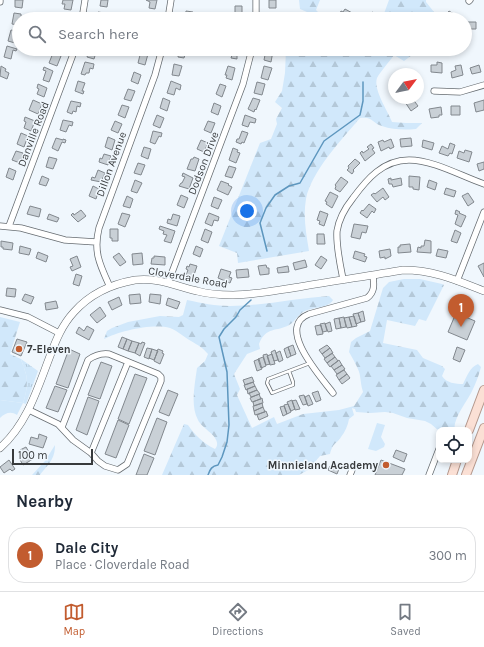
<!DOCTYPE html>
<meta charset="utf-8">
<style>
:root{--surface:#fff;--page:#f6f6f7;--text:#1f2937;--muted:#747a83;--line:#e0e1e3;--accent:#c25c2f}
body{margin:0;font-family:Karla,sans-serif;background:var(--page);color:var(--text)}
.controls{position:absolute;right:12px;bottom:12px;display:grid;overflow:hidden;border-radius:8px;box-shadow:0 2px 6px #0003}
.controls button{width:36px;height:36px;display:grid;place-items:center;padding:0;border:0;border-bottom:1px solid var(--line);background:var(--surface);color:var(--text);font:20px sans-serif}
.compass{position:absolute;left:388px;top:68px;width:36px;height:36px;border-radius:50%;background:var(--surface);box-shadow:0 2px 6px #0003;rotate:58deg}
.scale{position:absolute;left:12px;bottom:10px;width:81px;box-sizing:border-box;padding-left:4px;border:2px solid #373a3c;border-top:0;font-size:11px;line-height:14px;white-space:nowrap;color:#373a3c;-webkit-text-stroke:3px #f0f7fd;paint-order:stroke}
.you{position:absolute;left:247px;top:211px;width:14px;height:14px;margin:-10px;border:3px solid #fff;border-radius:50%;background:#1a73e8;box-shadow:0 0 0 6px #1a73e833}
.badge{display:grid;place-items:center;width:26px;height:26px;border-radius:50%;background:var(--accent);color:#fff;font-size:13px;font-weight:700}
.pin{position:absolute;translate:-50% -33px;filter:drop-shadow(0 1px 2px #0008)}
.pin::after{content:'';position:absolute;top:21px;width:14px;height:12px;background:inherit;clip-path:polygon(0 0,100% 0,50% 100%)}
.list{margin:0;padding:0;list-style:none}
h2{display:flex;justify-content:space-between;align-items:center;height:52px;margin:0;padding:0 16px;font-size:17px}
h2 small{font-size:13px;font-weight:400;color:var(--muted)}
.list li{display:grid;grid-template-columns:26px 1fr auto;gap:12px;align-items:center;box-sizing:border-box;height:56px;margin:0 8px 8px;padding:0 8px;border:1px solid var(--line);border-radius:16px}
.list b{display:block;font-size:15px;white-space:nowrap}
.list p{margin:0;font-size:13px;white-space:nowrap;color:var(--muted)}
.list em{font-size:13px;font-style:normal;color:var(--muted)}
.icon{flex:none;width:22px;height:22px;fill:none;stroke:currentColor;stroke-width:2;stroke-linecap:round;stroke-linejoin:round}
.map{position:relative;flex:none;width:484px;height:475px;overflow:hidden}
.search{position:absolute;background:var(--surface);box-shadow:0 2px 6px #0003;left:12px;right:12px;top:12px;height:44px;display:flex;align-items:center;gap:10px;box-sizing:border-box;padding:0 14px;border-radius:22px;color:var(--muted);font-size:15px}
.sheet{height:116px;background:var(--surface)}
nav{display:flex;justify-content:space-around;align-items:center;box-sizing:border-box;height:56px;border-top:1px solid var(--line);background:var(--surface);font-size:11px;color:var(--muted)}
nav a{display:grid;justify-items:center;gap:2px}
nav .on{color:var(--accent)}
.map>svg:first-child{display:block}
</style>
<div class="map">
<svg width="484" height="475" viewBox="0 0 484 475">
<defs>
<pattern id="grass-tufts" width="24" height="20" patternUnits="userSpaceOnUse"><rect width="24" height="20" fill="#d1e8fb"/><path d="M3 7l-1-3M5 7V3M7 7l1-3M15 17l-1-3M17 17v-4M19 17l1-3" fill="none" stroke="#b4c8d8"/></pattern>
<pattern id="forest-firs" width="22" height="20" patternUnits="userSpaceOnUse"><rect width="22" height="20" fill="#d1e8fb"/><path d="M5 1l3.5 6h-7zM16 11l3.5 6h-7z" fill="#b4c8d8"/></pattern>
</defs>
<rect width="100%" height="100%" fill="#f0f7fd"/>
<!-- grass -->
<path fill="url(#grass-tufts)" d="M21 359 38 371 26 404 23 403C26 394 29 381 25 371 24 367 22 363 21 359Z"/>
<!-- forest -->
<path fill="url(#forest-firs)" d="M299 0H320L316 10 325 19H307V12L300 9Z
M389 0H426V2L434 12 433 19H382Z
M286 49H412V55L404 61 394 55C390 61 380 72 377 78 373 90 388 111 392 122L406 123H422L416 129C405 130 393 130 382 126 372 123 373 116 360 118 342 139 311 172 306 199 303 216 306 233 309 251L238 263 237 253 219 246 260 143 271 139 277 124 276 119 282 108 275 102 282 91 285 73Z
M404 279H420L442 284 444 285 426 321 419 319 415 326 387 320 383 343 417 350 423 358 442 366 445 369 442 376C446 383 456 384 463 384 467 376 470 367 478 364L481 367C479 375 476 383 472 391 468 400 452 420 455 430H448L446 428 439 431 431 424 425 421 407 418 393 413 385 412 370 413 356 412 355 409 352 408 354 415 349 419C348 425 345 432 341 437 336 445 333 442 330 454L320 456 308 470 299 475H162L184 424 188 425C195 435 203 443 215 449 224 438 202 429 198 420 190 405 195 384 197 368L205 361 208 354C203 348 198 345 191 341 184 337 178 331 170 328 153 323 119 331 104 339L107 331 112 328 128 322 160 316 179 317 183 315 187 300C201 303 216 306 230 306 263 306 296 298 329 296L333 300C329 308 313 307 305 311 298 314 295 322 289 325 277 332 266 326 259 344L260 349 247 354 234 374 240 389 237 395 252 428 274 417 277 424 303 414 339 410 354 406 363 392C361 386 361 382 360 376 360 371 352 357 349 352L351 342 356 338 370 331 383 288 389 282Z
M0 317 20 322 10 354 21 359C22 363 24 367 25 371 29 381 26 394 23 403L0 400Z
M55 445C55 460 48 464 40 475H32L45 461Z"/>
<!-- park -->
<path fill="#d1e8fb" d="M0 400 23 403 17 415C11 411 5 413 0 418Z
M377 423 385 425 381 437 385 444 384 447 376 451 368 449Z"/>
<g fill="none" stroke-linecap="round" stroke-linejoin="round">
<!-- stream -->
<path stroke="#5d96be" stroke-width="1.5" d="M267 251 260 223 266 208 275 195 289 186 300 183 324 141 360 115 363 101V82
M208 475C210 469 212 466 218 465L222 457 227 442 229 425 227 372 219 337 224 329 236 317 240 310 251 300"/>
</g>
<!-- building -->
<path fill="#c9d0d6" stroke="#82888e" d="M15 0H23L22 8 15 7Z
M63 0H73L71 10 64 9 65 4H62Z
M101 0H108L107 7 100 6Z
M146 0H157L155 9 149 8 150 2Z
M269 0H276V8H269Z
M235 6H242V18H237V16H235Z
M345 9 354 14 351 19H348L339 15 341 11 343 12Z
M186 11 193 12V19H185Z
M449 11 457 16 456 17 458 19H446L444 17Z
M98 12 104 13 103 19H96Z
M373 12 376 19H363L362 17Z
M14 13 21 14V16L23 17V19H19V25L12 24Z
M466 22H476V29H466Z
M11 30 17 31V30H19V34L17 33 15 43 8 41Z
M7 46 17 49 16 51 13 50 11 59 4 57Z
M90 49H97L94 59 87 57 88 54 87 53Z
M179 49H191L190 52 186 51 184 58 178 57Z
M231 49H237V59L231 58 232 55H230Z
M266 50 273 51 271 62 264 60Z
M139 51 148 54 145 65 138 63 140 55 137 54Z
M53 53 61 56 57 66 49 63Z
M85 62 94 64 93 69 90 68 89 73H86L85 75 81 74Z
M437 62 442 63V73L431 72V65H437Z
M174 64 182 66 179 76 172 75Z
M461 65 463 75 452 78 451 72 456 70 455 66Z
M479 65 481 72 472 74 470 68Z
M1 66 6 69 5 71 9 73 7 79 0 76Z
M228 66 235 68 232 80 226 78 227 75H225Z
M264 66 272 68 268 80 261 78Z
M44 67 53 71 49 82 43 80 46 71 43 70Z
M134 72 141 75 138 84 131 81Z
M78 81 85 83 82 91H84L83 94 75 91Z
M171 81 181 85 180 90 176 88 174 95 167 93Z
M257 82 265 84 262 95 254 93Z
M38 84 47 88 44 97 37 94 39 89 37 88Z
M220 84 226 86 222 97 216 94Z
M128 89 135 91 131 101 124 99Z
M163 98 170 101 167 111 160 108Z
M253 98 260 100 256 110 255 109 254 112 248 109Z
M410 98H412L418 106 411 111 405 102Z
M33 100 42 104 38 114 29 110Z
M484 100V110L476 112 474 103Z
M71 101 81 103 80 107 77 106 76 112 73 111 72 114 67 112Z
M214 103 221 106 218 115 211 112Z
M122 105 129 107 125 118 118 115Z
M451 106H460V115H451Z
M441 107 442 115H439V117L431 118 429 109Z
M157 115 164 118 160 128 153 125Z
M245 115 256 119 255 123 250 122 248 127 242 125Z
M25 117 35 121 31 131 24 128 26 122 24 121Z
M63 120 73 122 72 126 69 125 66 132 60 130Z
M115 121 122 124 118 133 111 130Z
M208 121 215 123 211 133 204 130Z
M153 131 162 133 161 137 159 136 155 144 150 142Z
M242 131 248 133 244 143 242 142 241 144 236 142 237 139H239Z
M21 133 28 136 24 147 17 144Z
M108 137 115 140 112 150 105 147Z
M56 138 63 140V139L66 140 65 143 62 142 58 151 52 148Z
M411 138 412 146 401 147 400 139Z
M391 139 394 147 390 149 389 147 381 151 378 142 383 140 384 142Z
M201 140 208 143 204 152 197 149Z
M423 140 434 143 432 150 422 147Z
M450 143 455 145 452 154 450 153 448 156 439 153 442 146 448 149Z
M371 144 374 148 372 149 375 153 365 161 360 153 362 151 363 153 369 149 367 147Z
M144 147 151 149 148 159 141 156Z
M233 148 238 150 237 152 240 153 236 163 229 160Z
M465 150 472 152 469 162 457 158 459 151 464 153Z
M16 151 23 153 20 163 12 160Z
M104 154 111 156 108 165 99 162 100 158 102 159Z
M49 157 57 159 53 169 46 167Z
M194 157 199 159 195 171 187 169 191 159H193Z
M355 159 360 163 353 170 354 171 352 174 347 170 349 168 348 166Z
M484 162V169L479 171 477 164Z
M138 163 145 165 141 175 134 173Z
M229 166 236 168 232 178 225 176Z
M9 168 16 171 13 180 6 177Z
M98 170 105 173 101 182 91 180 92 177 95 178Z
M183 173 193 178 189 189 179 186 181 183H182L185 177 182 176Z
M42 176 49 179 46 186 39 184Z
M409 176 420 177 419 190 413 189V187H409Z
M341 177 348 182 340 192 335 189 336 186 335 185Z
M391 178V180L401 178 402 185 393 187 392 184H389L388 179Z
M135 180 142 183 137 193 131 191Z
M429 180 437 183 435 190 427 187Z
M221 181 229 184 228 185 232 187 228 195 217 190Z
M93 186 99 189 96 199 89 196Z
M383 188 389 197 385 200 383 197 377 202 371 195 374 193 375 194Z
M446 188 456 191 454 197 444 194Z
M330 192 338 196 332 208 326 204 327 202 325 201Z
M468 193 474 202 468 206 462 196Z
M181 195 188 198 184 208 177 205Z
M127 196 133 199 130 208 123 206Z
M214 197 222 200 218 209 211 206Z
M369 204 376 209 374 213 372 211 367 218 360 213 362 210 363 211Z
M30 206 41 209 39 217 27 214Z
M81 210 86 216 78 222 71 215 73 213 74 215Z
M456 210 460 212 459 213 466 216 461 227 455 224 458 215 455 214Z
M320 211 328 214 324 226 319 224 320 221 317 220Z
M122 213 130 215 125 227 118 224Z
M209 213 219 217 218 221 214 220 212 226 205 223Z
M49 214 59 218 57 222 47 219Z
M173 214 180 216 177 226 167 223 168 219 171 220Z
M354 224 368 226 366 233 362 232 360 239 351 237Z
M160 226 175 231 171 243 164 241 167 235 163 234 164 231 159 229Z
M110 229H118V241H112V238H110Z
M205 229 212 232 208 243 201 240Z
M455 230 461 233 457 243 451 241Z
M317 234H324L325 244H317Z
M425 240 431 241V253L417 252 418 247 421 248V246H424Z
M1 241 13 243 12 250 3 249V247H1Z
M410 244 411 252 398 253V247H400V245Z
M20 246 31 249 29 255 19 253Z
M196 246 203 249 200 257 193 254Z
M390 249 391 256 385 259V257L380 258 379 251Z
M438 249 448 251 446 258 436 256Z
M355 251 365 254 364 256 367 257 365 262 353 258Z
M38 252 48 256 46 262 36 258Z
M119 253 126 262 120 266 113 257Z
M142 253 143 264 133 265 132 254Z
M77 256 81 267 72 271 70 267 73 266 70 259Z
M154 256 165 257V265L151 264 152 258H154Z
M321 256 327 260 321 269 315 265Z
M305 260 307 267 295 270 293 263Z
M484 263V277L478 266Z
M190 264 197 266 193 278 186 275 188 270 186 269 187 266 189 267Z
M266 265 267 268H269V274L260 275 258 266Z
M288 266 289 272 278 273 277 268Z
M221 269 231 272 229 277 232 278 230 283 218 278Z
M248 269 249 277 237 278 236 270Z
M76 274 82 276 79 286 73 284Z
M7 288 16 289 15 297 6 296Z
M25 294 34 297 31 304 22 300Z
M140 294 141 303 130 304 129 295Z
M150 294 161 295 160 304 149 302Z
M119 297 122 305 112 310 108 302Z
M168 298 180 302 177 309 166 305Z
M56 301 58 308 46 310 45 303Z
M100 307 106 316 97 323 90 315Z
M363 311 365 321 361 322 358 313Z
M358 313 361 322 356 324 353 314Z
M456 313 475 321 467 340 448 332Z
M354 316 357 326 352 327 349 317Z
M344 317 346 327 341 328 339 318Z
M349 317 352 327 347 328 344 318Z
M339 318 341 328 336 329 334 319Z
M330 322 332 331 328 332 325 324Z
M325 323 327 331 323 332 320 324Z
M321 325 323 334 317 335 315 326Z
M87 326 94 330 89 340 76 333 79 327 84 331Z
M122 337 127 339 123 349 118 347Z
M17 339 27 342 21 356 12 352Z
M127 339 132 341 128 351 123 349Z
M132 341 139 343 135 353 128 351Z
M142 342 145 343 140 356 135 353 139 343 141 344Z
M293 345 296 354 291 356 288 347Z
M327 345 330 348 322 354 319 350Z
M288 347 291 356 287 358 284 349Z
M457 347 465 350 460 362 453 359Z
M147 348 152 349 149 359 144 357Z
M330 348 333 353 325 358 322 354Z
M69 349 80 354 68 388 56 384Z
M152 349 158 351 154 360 149 358Z
M158 349 163 351 162 353 164 354 160 364 154 361Z
M275 350 278 360 274 361 271 352Z
M280 351 283 360 279 362 276 353Z
M332 353 335 357 327 363 324 359Z
M267 354 270 364 266 365 263 355Z
M272 354 275 364 270 365 267 356Z
M263 357 266 366 261 368 258 359Z
M335 357 338 361 330 367 327 363Z
M259 359 262 369 257 371 254 361Z
M339 360 342 365 334 370 331 366Z
M101 362 112 366 100 399 88 395Z
M342 365 345 369 337 374 334 370Z
M344 370 347 374 339 380 336 375Z
M135 374 147 378 129 424 118 419Z
M347 374 350 378 342 384 339 380Z
M252 377 254 382 245 385 243 380Z
M253 382 255 386 246 390 244 385Z
M55 386 67 390 58 412 46 408Z
M255 386 257 390 248 394 247 389Z
M168 390 178 394 169 416 159 412Z
M257 390 260 394 251 397 249 393Z
M318 391 321 400 316 402 312 393Z
M259 394 261 399 252 402 250 398Z
M304 395 307 404 303 405 299 396Z
M309 395 313 404 308 406 305 397Z
M88 397 99 401 87 435 76 430Z
M262 398 263 403 254 406 253 402Z
M292 400 295 409 291 411 287 402Z
M296 400 300 409 295 410 292 401Z
M262 403 263 407 254 411 253 406Z
M288 404 291 412 287 414 284 405Z
M284 406 287 414 283 416 280 407Z
M263 407 265 412 255 415 254 411Z
M266 411 268 416 259 420 257 415Z
M157 418 167 422 155 455 144 451Z
M118 420 129 425 116 458 105 454Z
M39 434 47 437 43 448 29 444 31 437 38 439Z
M26 447 33 459 23 465 19 458 23 456 20 450Z
M396 450 407 454 404 462 393 457Z
M144 454 154 458 147 475H136Z
M9 460 15 469 12 471 10 469 4 473 0 467Z
M381 460 405 469 402 475H375Z
M330 466 339 469 337 474 328 470Z"/>
<g fill="none" stroke-linecap="round" stroke-linejoin="round">
<!-- service casing -->
<g stroke="#666c71" stroke-width="4">
<path id="service" d="M289 371 293 382V385L272 393 267 383 268 380V379L310 363"/>
</g>
<!-- minor casing -->
<g stroke="#666c71" stroke-width="7">
<path id="minor" d="M469 1 470 0
M0 2V0
M82 19 85 0
M168 19 171 0
M256 19V0
M434 91 460 92 484 85
M0 226 21 228 65 240 96 242
M9 226 75 49
M343 279C340 264 336 246 337 231 339 218 345 208 353 198 367 179 383 160 409 160 433 160 461 176 484 184
M457 281 484 212
M168 283 243 84 252 49
M110 287C100 265 93 252 99 228L155 75 162 49
M0 310 28 317 59 333
M333 393C321 377 275 327 309 314L367 298C375 292 374 285 373 275
M29 410 58 424 73 440 91 453 98 461 105 466 118 470 127 464 161 381V377L158 374 109 354C101 353 95 355 88 360L62 427
M91 453 128 362
M350 475 352 470
M429 475 439 449"/>
</g>
<!-- tertiary casing -->
<g stroke="#666c71" stroke-width="8">
<path id="tertiary" d="M0 448C27 424 37 390 50 356 56 340 62 325 74 312 90 294 112 284 135 280 156 277 176 286 197 291 208 294 221 295 233 295 255 295 277 290 299 287 333 281 368 276 403 270 434 270 456 280 484 291"/>
</g>
<!-- primary casing -->
<g stroke="#b4988d" stroke-width="10">
<path id="primary" d="M469 430 484 390
M452 475 457 460
M466 475 484 428"/>
</g>
<!-- service -->
<use href="#service" stroke="#fff" stroke-width="2.5"/>
<!-- minor -->
<use href="#minor" stroke="#fff" stroke-width="5.5"/>
<!-- tertiary -->
<use href="#tertiary" stroke="#fff" stroke-width="7"/>
<!-- primary -->
<use href="#primary" stroke="#fbe0d5" stroke-width="8"/>
</g>
<!-- markers -->
<g fill="#c25c2f" stroke="#f0f7fd" stroke-width="1.5">
<circle cx="19" cy="349" r="4"/>
<circle cx="386" cy="465" r="4"/>
</g>
<g text-anchor="middle" stroke-width="3" stroke-linejoin="round" paint-order="stroke">
<!-- street labels -->
<g font-size="11" fill="#373a3c" stroke="#f0f7fd">
<text transform="translate(33 134) rotate(-69)" y="4">Danville Road</text>
<text transform="translate(203 163) rotate(-69)" y="4">Dodson Drive</text>
<text transform="translate(111 164) rotate(-70)" y="4">Dillon Avenue</text>
<text transform="translate(188 277) rotate(10)" y="4">Cloverdale Road</text>
</g>
<!-- poi labels -->
<g font-size="11" font-weight="bold" fill="#373a3c" stroke="#f0f7fd" text-anchor="start">
<text x="27" y="353">7-Eleven</text>
<text x="378" y="469" text-anchor="end">Minnieland Academy</text>
</g>
</g>
</svg>
<div class="controls">
<button><svg class="icon" aria-label="locate" viewBox="0 0 24 24"><circle cx="12" cy="12" r="6"/><path d="M12 2v4M12 18v4M2 12h4M18 12h4"/></svg></button>
</div>
<svg class="compass" viewBox="-18 -18 36 36"><path d="M0-13l5 13h-10z" fill="#e53935"/><path d="M0 13l5-13h-10z" fill="#747a83"/></svg>
<div class="scale">100 m</div>
<div class="you"></div>
<div class="pin badge" style="left:461px;top:327px">1</div>
<div class="search"><svg class="icon" aria-label="search" viewBox="0 0 24 24"><circle cx="10" cy="10" r="6"/><path d="M15 15l6 6"/></svg>Search here</div>
</div>
<section class="sheet">
<h2>Nearby<small></small></h2>
<ul class="list">
<li><span class="badge">1</span><div><b>Dale City</b><p>Place · Cloverdale Road</p></div><em>300 m</em></li>
</ul>
</section>
<nav>
<a class="on"><svg class="icon" aria-label="map" viewBox="0 0 24 24"><path d="M3 6l6-2 6 2 6-2v14l-6 2-6-2-6 2zM9 4v14M15 6v14"/></svg>Map</a>
<a><svg class="icon" aria-label="directions" viewBox="0 0 24 24"><path d="M12 3l9 9-9 9-9-9zM9 14v-3h6M13 9l2 2-2 2"/></svg>Directions</a>
<a><svg class="icon" aria-label="saved" viewBox="0 0 24 24"><path d="M7 4h10v16l-5-4-5 4z"/></svg>Saved</a>
</nav>
